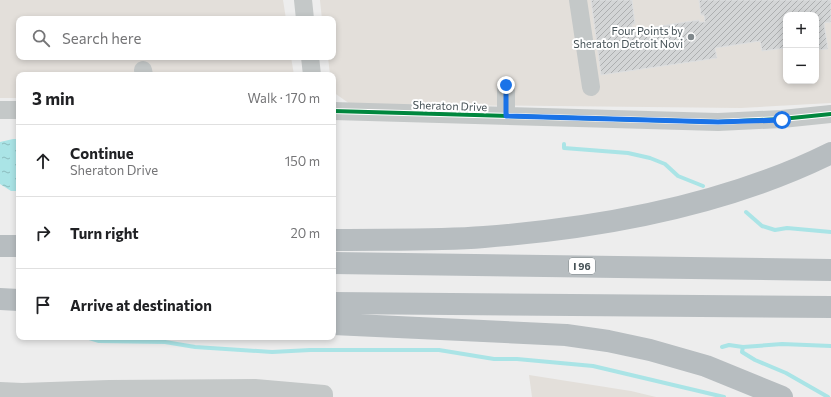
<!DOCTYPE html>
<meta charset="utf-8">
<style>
:root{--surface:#fff;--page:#f6f6f6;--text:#202124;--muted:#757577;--line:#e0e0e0}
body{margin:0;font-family:Commissioner,sans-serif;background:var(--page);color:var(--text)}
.controls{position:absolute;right:12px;top:12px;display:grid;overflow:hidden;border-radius:8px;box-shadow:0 2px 6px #0003}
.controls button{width:36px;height:36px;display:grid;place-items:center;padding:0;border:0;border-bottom:1px solid var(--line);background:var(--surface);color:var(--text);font:20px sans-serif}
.stop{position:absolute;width:12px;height:12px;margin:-9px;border:3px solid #1a73e8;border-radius:50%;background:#fff}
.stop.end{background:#1a73e8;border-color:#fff;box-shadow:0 1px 4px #0008}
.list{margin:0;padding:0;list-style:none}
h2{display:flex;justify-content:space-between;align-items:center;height:52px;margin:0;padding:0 16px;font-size:17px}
h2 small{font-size:13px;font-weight:400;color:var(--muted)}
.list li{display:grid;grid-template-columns:26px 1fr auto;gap:12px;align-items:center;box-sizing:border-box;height:72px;padding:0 16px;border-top:1px solid var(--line)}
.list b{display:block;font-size:15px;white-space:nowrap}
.list p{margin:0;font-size:13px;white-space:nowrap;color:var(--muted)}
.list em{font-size:13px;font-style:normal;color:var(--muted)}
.icon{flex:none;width:22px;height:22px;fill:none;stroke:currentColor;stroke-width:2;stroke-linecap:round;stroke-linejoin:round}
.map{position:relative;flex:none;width:831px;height:397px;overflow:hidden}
.search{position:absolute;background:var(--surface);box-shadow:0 2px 6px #0003;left:16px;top:16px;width:320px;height:44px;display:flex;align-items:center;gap:10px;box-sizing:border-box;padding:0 14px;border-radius:8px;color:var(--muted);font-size:15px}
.panel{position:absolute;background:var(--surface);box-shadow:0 2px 6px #0003;left:16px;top:72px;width:320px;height:268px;border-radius:8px}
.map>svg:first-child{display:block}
</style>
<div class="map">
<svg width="831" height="397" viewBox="0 0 831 397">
<defs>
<pattern id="water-ripples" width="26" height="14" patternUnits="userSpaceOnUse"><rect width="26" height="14" fill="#aae4e6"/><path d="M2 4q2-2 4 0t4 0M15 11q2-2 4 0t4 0" fill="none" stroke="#8cbbbd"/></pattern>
<pattern id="building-hatch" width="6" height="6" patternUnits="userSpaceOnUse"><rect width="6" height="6" fill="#d3d5d6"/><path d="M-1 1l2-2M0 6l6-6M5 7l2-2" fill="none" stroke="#adafb0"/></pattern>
</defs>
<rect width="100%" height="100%" fill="#ededed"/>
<!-- commercial -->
<path fill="#e3dfda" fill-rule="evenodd" d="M0 0H283L286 19H19V57H291L294 75H19V98H0Z
M320 0H831V103L741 108 350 104 333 92V75H330L328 57H333V19H322ZM786 15H816V81H786Z
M529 375 631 391 656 397H532Z"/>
<!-- water -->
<path fill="url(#water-ripples)" d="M13 139H19V191H11L0 184V142Z"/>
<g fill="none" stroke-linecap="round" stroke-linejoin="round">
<!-- stream -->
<path stroke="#aae4e6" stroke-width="4" d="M564 144V148L628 153 650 158 665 164 678 176 703 186
M746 212 762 226 775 230 787 228 831 232
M86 337 99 341 165 342 195 347 272 352 310 350H439L494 359H517L593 366 724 397
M722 347 729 345 743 347 782 344 831 346
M743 347 742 352 755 360 786 373 828 397"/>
</g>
<!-- building -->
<path fill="url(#building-hatch)" stroke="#dedfe0" d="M591 0H632L635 24H632L633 32 642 31 641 29 699 20V22H705L704 15H701L699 0H831V22L824 23 828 49 816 50V15H786V48L762 51 760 41 715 48 717 58 601 75Z"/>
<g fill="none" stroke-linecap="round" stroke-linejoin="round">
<!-- minor -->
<path stroke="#c4c8c8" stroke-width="18" d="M303 0 305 19
M578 0 591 87
M310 57 312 75
M143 70 144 75
M0 110H19
M333 111 718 122 782 119 831 114
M506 116V85
M0 391 22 392 109 389 255 388 324 394V397"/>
<!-- highway -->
<path stroke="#b7bdc0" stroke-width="22" d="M333 240C383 239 434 241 484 237 602 228 724 206 831 153
M0 246H19
M333 263 831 270
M0 299 19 300
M333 303 831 307
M333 324 566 335 608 341 650 350 706 366 782 397"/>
<!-- cycleway casing -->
<g stroke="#fff" stroke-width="6">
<path id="cycleway" d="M333 111 718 122 782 119 831 114"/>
</g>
<!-- cycleway -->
<use href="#cycleway" stroke="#00873e" stroke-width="4"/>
</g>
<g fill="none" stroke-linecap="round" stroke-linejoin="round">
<!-- route -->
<path stroke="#1a73e8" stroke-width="5" d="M506 85V116L718 122 782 120"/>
</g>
<!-- markers -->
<circle fill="#80888c" stroke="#fff" stroke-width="1.5" cx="691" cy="37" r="4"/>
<g text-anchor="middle" stroke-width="4" stroke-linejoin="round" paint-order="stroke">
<!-- shield labels -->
<rect fill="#fff" stroke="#7e8689" stroke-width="1" x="569" y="258" width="26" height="16" rx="3"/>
<g font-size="10" font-weight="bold" fill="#465257">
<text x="582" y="270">I 96</text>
</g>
<!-- poi labels -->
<g font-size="11" fill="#465257" stroke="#fff" text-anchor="end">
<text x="683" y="35">Four Points by<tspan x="683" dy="13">Sheraton Detroit Novi</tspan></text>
</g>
<!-- street labels -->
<g font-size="11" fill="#465257" stroke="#fff">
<text transform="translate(450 106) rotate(2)" y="4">Sheraton Drive</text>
</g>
</g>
</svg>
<div class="controls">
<button>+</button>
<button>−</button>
</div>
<div class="stop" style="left:782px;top:120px"></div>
<div class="stop end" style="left:506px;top:85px"></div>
<div class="search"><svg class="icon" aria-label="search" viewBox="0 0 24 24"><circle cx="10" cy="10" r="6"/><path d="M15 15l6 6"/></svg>Search here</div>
<section class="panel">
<h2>3 min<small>Walk · 170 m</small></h2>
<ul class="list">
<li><svg class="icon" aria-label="ahead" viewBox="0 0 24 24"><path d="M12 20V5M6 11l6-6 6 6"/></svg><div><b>Continue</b><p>Sheraton Drive</p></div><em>150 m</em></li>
<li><svg class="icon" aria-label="right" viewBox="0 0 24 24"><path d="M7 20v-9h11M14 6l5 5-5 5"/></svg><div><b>Turn right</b></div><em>20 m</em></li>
<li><svg class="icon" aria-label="arrive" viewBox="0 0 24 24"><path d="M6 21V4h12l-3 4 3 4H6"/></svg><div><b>Arrive at destination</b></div></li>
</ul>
</section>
</div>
